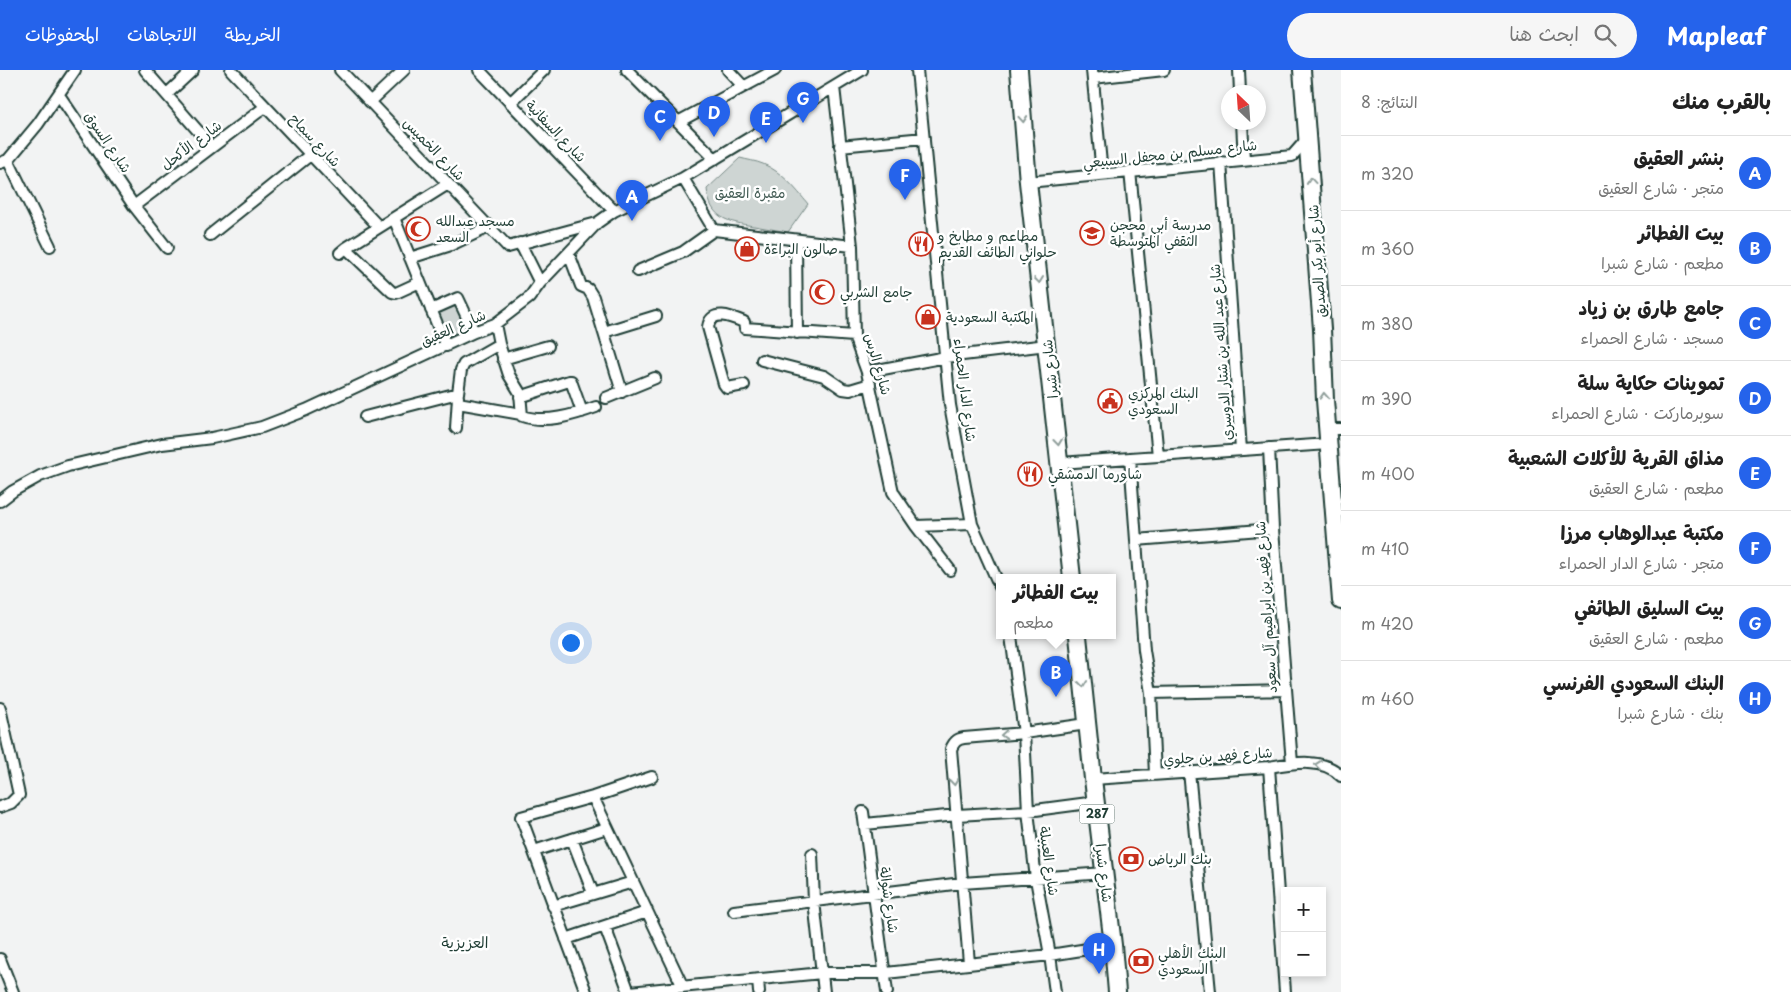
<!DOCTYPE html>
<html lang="ar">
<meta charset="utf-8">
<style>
:root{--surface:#fff;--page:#f6f6f6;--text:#222;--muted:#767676;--line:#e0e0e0;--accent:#2563eb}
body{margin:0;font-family:"Playpen Sans","Playpen Sans Arabic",sans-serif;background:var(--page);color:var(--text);direction:rtl}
.controls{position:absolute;right:15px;bottom:15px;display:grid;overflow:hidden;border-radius:0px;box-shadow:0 2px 8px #0003}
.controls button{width:45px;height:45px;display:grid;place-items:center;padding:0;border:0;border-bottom:1px solid var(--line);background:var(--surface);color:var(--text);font:25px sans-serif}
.compass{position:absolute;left:1221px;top:15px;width:45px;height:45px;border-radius:50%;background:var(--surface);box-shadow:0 2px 8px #0003;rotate:335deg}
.you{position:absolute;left:570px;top:572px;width:18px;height:18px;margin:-12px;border:4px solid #fff;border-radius:50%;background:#1a73e8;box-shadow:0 0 0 8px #1a73e833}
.badge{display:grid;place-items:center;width:32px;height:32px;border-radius:50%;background:var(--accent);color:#fff;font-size:16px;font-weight:700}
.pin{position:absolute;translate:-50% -41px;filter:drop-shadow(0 1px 2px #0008)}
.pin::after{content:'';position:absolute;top:26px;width:18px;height:15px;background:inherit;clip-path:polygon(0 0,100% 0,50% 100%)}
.popup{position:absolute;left:996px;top:504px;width:120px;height:65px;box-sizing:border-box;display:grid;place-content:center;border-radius:0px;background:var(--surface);filter:drop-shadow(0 1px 4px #0005);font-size:16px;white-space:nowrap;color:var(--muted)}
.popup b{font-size:19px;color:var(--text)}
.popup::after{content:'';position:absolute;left:50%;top:100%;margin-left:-10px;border:10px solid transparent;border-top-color:var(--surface)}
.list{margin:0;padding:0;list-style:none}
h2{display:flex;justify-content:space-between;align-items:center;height:65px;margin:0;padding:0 20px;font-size:21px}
h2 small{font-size:16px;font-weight:400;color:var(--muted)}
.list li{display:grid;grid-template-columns:32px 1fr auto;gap:15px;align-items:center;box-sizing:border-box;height:75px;padding:0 20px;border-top:1px solid var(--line)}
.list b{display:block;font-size:19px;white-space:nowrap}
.list p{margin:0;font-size:16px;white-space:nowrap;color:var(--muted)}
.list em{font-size:16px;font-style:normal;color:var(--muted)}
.icon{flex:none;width:28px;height:28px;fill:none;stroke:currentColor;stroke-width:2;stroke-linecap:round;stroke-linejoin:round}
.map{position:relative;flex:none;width:1341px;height:922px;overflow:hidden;direction:ltr}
header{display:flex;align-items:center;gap:30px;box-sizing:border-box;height:70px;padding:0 25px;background:var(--accent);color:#fff}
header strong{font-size:24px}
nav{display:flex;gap:28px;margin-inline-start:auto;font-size:18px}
.search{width:350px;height:45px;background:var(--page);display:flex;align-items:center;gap:12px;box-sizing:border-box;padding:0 18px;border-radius:28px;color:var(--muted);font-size:19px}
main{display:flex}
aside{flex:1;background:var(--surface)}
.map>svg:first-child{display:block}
</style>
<header>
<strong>Mapleaf</strong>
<div class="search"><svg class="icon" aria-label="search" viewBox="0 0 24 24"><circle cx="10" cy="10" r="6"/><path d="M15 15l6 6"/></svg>ابحث هنا</div>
<nav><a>الخريطة</a><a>الاتجاهات</a><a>المحفوظات</a></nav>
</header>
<main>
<aside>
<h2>بالقرب منك<small>النتائج: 8</small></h2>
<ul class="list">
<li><span class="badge">A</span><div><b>بنشر العقيق</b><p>متجر · شارع العقيق</p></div><em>320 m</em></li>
<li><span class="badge">B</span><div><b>بيت الفطائر</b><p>مطعم · شارع شبرا</p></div><em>360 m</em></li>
<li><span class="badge">C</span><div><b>جامع طارق بن زياد</b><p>مسجد · شارع الحمراء</p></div><em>380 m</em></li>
<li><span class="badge">D</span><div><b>تموينات حكاية سلة</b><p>سوبرماركت · شارع الحمراء</p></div><em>390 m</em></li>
<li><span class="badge">E</span><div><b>مذاق القرية للأكلات الشعبية</b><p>مطعم · شارع العقيق</p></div><em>400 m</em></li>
<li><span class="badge">F</span><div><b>مكتبة عبدالوهاب مرزا</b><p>متجر · شارع الدار الحمراء</p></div><em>410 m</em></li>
<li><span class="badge">G</span><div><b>بيت السليق الطائفي</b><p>مطعم · شارع العقيق</p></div><em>420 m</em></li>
<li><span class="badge">H</span><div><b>البنك السعودي الفرنسي</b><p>بنك · شارع شبرا</p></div><em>460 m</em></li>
</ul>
</aside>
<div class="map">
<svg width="1341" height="922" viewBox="0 0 1341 922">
<rect width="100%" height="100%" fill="#f2f3f3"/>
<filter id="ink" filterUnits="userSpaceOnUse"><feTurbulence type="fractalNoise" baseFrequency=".02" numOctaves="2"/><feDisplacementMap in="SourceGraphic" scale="10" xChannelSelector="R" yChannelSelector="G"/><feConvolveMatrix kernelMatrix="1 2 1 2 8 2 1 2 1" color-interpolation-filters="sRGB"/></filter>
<g filter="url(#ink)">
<!-- green -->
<path fill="#ced5d3" stroke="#768984" d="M740 88C747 90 756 91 763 94 781 101 796 119 808 134L788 162C777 160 765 158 754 156 728 152 710 149 707 119Z
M456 234 467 258 446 267 436 243Z"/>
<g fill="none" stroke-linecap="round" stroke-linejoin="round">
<!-- minor casing -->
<g stroke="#1f3d34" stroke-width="14">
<path id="minor" d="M145 0 212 77
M231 0 379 157
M340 0 508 177 597 153
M479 0 614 141
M627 0 715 89
M728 0 743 16
M917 0 950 335 972 454 1000 517
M1092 0 1102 104
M1239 0 1240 22
M1093 8 1164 0
M834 17 852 176 854 266 867 302 893 422 916 456 950 500
M167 24 193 0
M59 25 134 136 167 178
M370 32 404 0
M510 33 544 0
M678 52 775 0
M1242 52 1244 90
M840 76 924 68
M8 90 50 176
M1221 92 1241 380
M0 93 8 90 38 54 75 0
M1130 101 1158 386
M683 108 714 160 852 176
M1028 112 1292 86 1307 69
M134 136 265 37
M394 148 446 276
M210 165 310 85
M796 171 797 263
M520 173 540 213
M346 178 392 222 396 223 420 212
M340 183 346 178 448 114
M569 184 581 216 588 219 593 227 622 322
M410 188 451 175 489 157
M638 201 683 182 714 160
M431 240 458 228 474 262
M495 254 499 274 509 305 520 323 522 346C545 354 574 345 596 337
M604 262 656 246
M503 289 548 276
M762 290 824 306 843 319 850 320 870 314
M867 302 946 287 1047 275
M744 315 727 318 724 314 708 257C711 238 732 247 744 252L745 258 854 266
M520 327 569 311H571L582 342
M606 328 655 308
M458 333 521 344
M365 347 458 323 461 300 464 294 499 274
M456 358 458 327
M1327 359H1341
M1269 378 1273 459 1292 693
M1130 388 1144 580 1151 623 1155 704
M1060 393 1328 374
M0 431 13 421 40 406 68 396 162 374 212 368 262 357 306 340 474 262 495 254 529 228 540 213 597 153 614 141 683 108 862 0
M916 456 972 454
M1136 470 1273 459
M1011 566 1024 663 1028 741 1036 809 1050 885 1055 922
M1151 623 1286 620
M0 638 19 725 11 733 0 737
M1269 697 1285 922
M1189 701 1210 922
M1093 709 1269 697C1292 693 1324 687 1341 706
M593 727 683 917
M863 742 887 922
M865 754 957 745 1028 741 1096 732
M572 769 593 823
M534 781 607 758
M812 784 814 831 824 922
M553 836 633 812
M734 841 962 813 1105 803
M605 857 629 922
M566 869 647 842
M0 889 13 922
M969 893 951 679C954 672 957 669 964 668L1024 663 1087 654
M758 910 759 922
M586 922 521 747 593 727 652 707
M630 922 822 903H886L1050 885 1113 875"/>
</g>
<!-- primary casing -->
<g stroke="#1f3d34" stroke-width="20">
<path id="primary" d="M1019 0 1028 112 1072 508
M1302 0 1322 259 1325 330 1341 531
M1078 566 1093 709 1113 875 1117 922"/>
</g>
<!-- minor -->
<use href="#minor" stroke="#fff" stroke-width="10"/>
<!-- primary -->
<use href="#primary" stroke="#fff" stroke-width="16"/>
</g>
<!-- one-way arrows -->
<defs><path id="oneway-chevron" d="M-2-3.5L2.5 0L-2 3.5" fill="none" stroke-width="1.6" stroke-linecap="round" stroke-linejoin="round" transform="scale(1.25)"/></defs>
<g stroke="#8f9e9a">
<use href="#oneway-chevron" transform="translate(1023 49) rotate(85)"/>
<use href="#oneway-chevron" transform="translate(1311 111) rotate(-95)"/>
<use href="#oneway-chevron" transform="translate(1039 210) rotate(83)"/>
<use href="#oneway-chevron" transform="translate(1324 326) rotate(-93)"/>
<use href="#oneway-chevron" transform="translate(1058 372) rotate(84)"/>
<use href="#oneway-chevron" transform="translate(1083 614) rotate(84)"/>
<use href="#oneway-chevron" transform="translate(1004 665) rotate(176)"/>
<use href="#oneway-chevron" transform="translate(1318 695) rotate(-174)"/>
<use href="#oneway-chevron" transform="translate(954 712) rotate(84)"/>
</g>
</g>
<!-- icons -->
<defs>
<g id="mosque-ring" transform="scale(1.25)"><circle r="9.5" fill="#fff" stroke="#c8321e" stroke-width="1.5"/><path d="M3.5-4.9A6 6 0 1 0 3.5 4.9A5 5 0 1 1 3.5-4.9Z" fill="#c8321e"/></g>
<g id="school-ring" transform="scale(1.25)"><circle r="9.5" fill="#fff" stroke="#c8321e" stroke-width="1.5"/><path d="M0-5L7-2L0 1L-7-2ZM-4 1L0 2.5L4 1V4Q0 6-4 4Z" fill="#c8321e"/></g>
<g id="restaurant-ring" transform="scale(1.25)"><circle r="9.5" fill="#fff" stroke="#c8321e" stroke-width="1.5"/><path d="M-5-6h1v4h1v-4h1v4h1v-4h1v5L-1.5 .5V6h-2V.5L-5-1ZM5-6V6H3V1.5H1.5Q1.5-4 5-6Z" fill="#c8321e"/></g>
<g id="shop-ring" transform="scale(1.25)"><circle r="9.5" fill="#fff" stroke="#c8321e" stroke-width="1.5"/><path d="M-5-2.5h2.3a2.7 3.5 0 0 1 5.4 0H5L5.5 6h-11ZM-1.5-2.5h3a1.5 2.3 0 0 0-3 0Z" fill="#c8321e"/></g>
<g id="civic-ring" transform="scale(1.25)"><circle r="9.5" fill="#fff" stroke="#c8321e" stroke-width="1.5"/><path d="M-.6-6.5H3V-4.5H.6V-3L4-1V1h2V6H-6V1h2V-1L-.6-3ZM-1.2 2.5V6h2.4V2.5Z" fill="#c8321e"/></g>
<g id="bank-ring" transform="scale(1.25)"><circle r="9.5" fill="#fff" stroke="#c8321e" stroke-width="1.5"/><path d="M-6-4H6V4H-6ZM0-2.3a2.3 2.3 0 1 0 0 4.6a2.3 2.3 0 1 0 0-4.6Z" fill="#c8321e"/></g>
</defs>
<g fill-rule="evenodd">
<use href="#mosque-ring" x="418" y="159"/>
<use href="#school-ring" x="1092" y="163"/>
<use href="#restaurant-ring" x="921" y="174"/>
<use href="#shop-ring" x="747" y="179"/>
<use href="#mosque-ring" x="822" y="222"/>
<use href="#shop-ring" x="928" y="247"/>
<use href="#civic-ring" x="1110" y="331"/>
<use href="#restaurant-ring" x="1030" y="404"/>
<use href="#bank-ring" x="1131" y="789"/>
<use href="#bank-ring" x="1141" y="891"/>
</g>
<g text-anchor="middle" stroke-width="5" stroke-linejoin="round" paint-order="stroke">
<!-- shield labels -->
<rect fill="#fff" stroke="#627771" stroke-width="1" x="1079.5" y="734.5" width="35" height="19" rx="4"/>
<g font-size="12" font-weight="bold" fill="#1f3d34">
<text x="1097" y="748">287</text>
</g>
<!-- street labels -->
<g font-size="14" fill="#1f3d34" stroke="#fff">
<text transform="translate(556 61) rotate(46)" y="5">شارع السفانية</text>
<text transform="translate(315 70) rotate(47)" y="5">شارع سماح</text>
<text transform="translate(108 72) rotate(56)" y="5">شارع السوق</text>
<text transform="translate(191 75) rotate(-37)" y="5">شارع الأكحل</text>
<text transform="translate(434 79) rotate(46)" y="5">شارع الخميس</text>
<text transform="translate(1170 84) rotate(-6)" y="5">شارع مسلم بن مجفل السبيعي</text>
<text transform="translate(1317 191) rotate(-94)" y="5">شارع أبو بكر الصديق</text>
<text transform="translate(453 258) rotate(-24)" y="5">شارع العقيق</text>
<text transform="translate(1221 282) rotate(-94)" y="5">شارع عبد الله بن شتار الدوسري</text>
<text transform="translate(878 294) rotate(74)" y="5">شارع الرس</text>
<text transform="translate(1050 299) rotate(-96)" y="5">شارع شبرا</text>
<text transform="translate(965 320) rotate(83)" y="5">شارع الدار الحمراء</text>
<text transform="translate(1266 537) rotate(-94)" y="5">شارع فهد بن ابراهيم آل سعود</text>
<text transform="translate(1218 686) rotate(-4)" y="5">شارع فهد بن جلوي</text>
<text transform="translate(1049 791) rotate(82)" y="5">شارع العبيلة</text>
<text transform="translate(1104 803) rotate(83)" y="5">شارع شبرا</text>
<text transform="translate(889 830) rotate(82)" y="5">شارع شوالة</text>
</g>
<!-- park labels -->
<g font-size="14" fill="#425b54" stroke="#fff">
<text x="750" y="128">مقبرة العقيق</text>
</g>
<!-- poi labels -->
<g font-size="14" fill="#1f3d34" stroke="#fff" text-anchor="start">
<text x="436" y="156">مسجد عبدالله<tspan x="436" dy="16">السعد</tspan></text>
<text x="1110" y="160">مدرسة أبي محجن<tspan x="1110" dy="16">الثقفي المتوسطة</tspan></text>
<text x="938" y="171">مطاعم و مطابخ و<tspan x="938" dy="16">حلواني الطائف القديم</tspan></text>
<text x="764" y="184">صالون البراءة</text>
<text x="840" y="227">جامع الشربي</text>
<text x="946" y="252">المكتبة السعودية</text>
<text x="1128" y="328">البنك المركزي<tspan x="1128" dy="16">السعودي</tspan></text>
<text x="1048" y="409">شاورما الدمشقي</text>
<text x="1148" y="794">بنك الرياض</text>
<text x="1158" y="888">البنك الأهلي<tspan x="1158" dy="16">السعودي</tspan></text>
</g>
<!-- neighbourhood labels -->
<g font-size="15" fill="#1f3d34" stroke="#fff">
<text x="465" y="878">العزيزية</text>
</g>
</g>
</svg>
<div class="controls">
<button>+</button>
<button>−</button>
</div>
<svg class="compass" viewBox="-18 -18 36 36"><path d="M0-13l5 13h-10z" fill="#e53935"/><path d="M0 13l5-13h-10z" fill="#767676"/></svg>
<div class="you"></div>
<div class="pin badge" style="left:632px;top:151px">A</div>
<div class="pin badge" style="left:1056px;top:627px">B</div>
<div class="popup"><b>بيت الفطائر</b>مطعم</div>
<div class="pin badge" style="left:660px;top:71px">C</div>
<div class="pin badge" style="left:714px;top:67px">D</div>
<div class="pin badge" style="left:766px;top:73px">E</div>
<div class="pin badge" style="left:905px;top:130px">F</div>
<div class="pin badge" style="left:803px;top:53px">G</div>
<div class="pin badge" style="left:1099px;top:904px">H</div>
</div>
</main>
